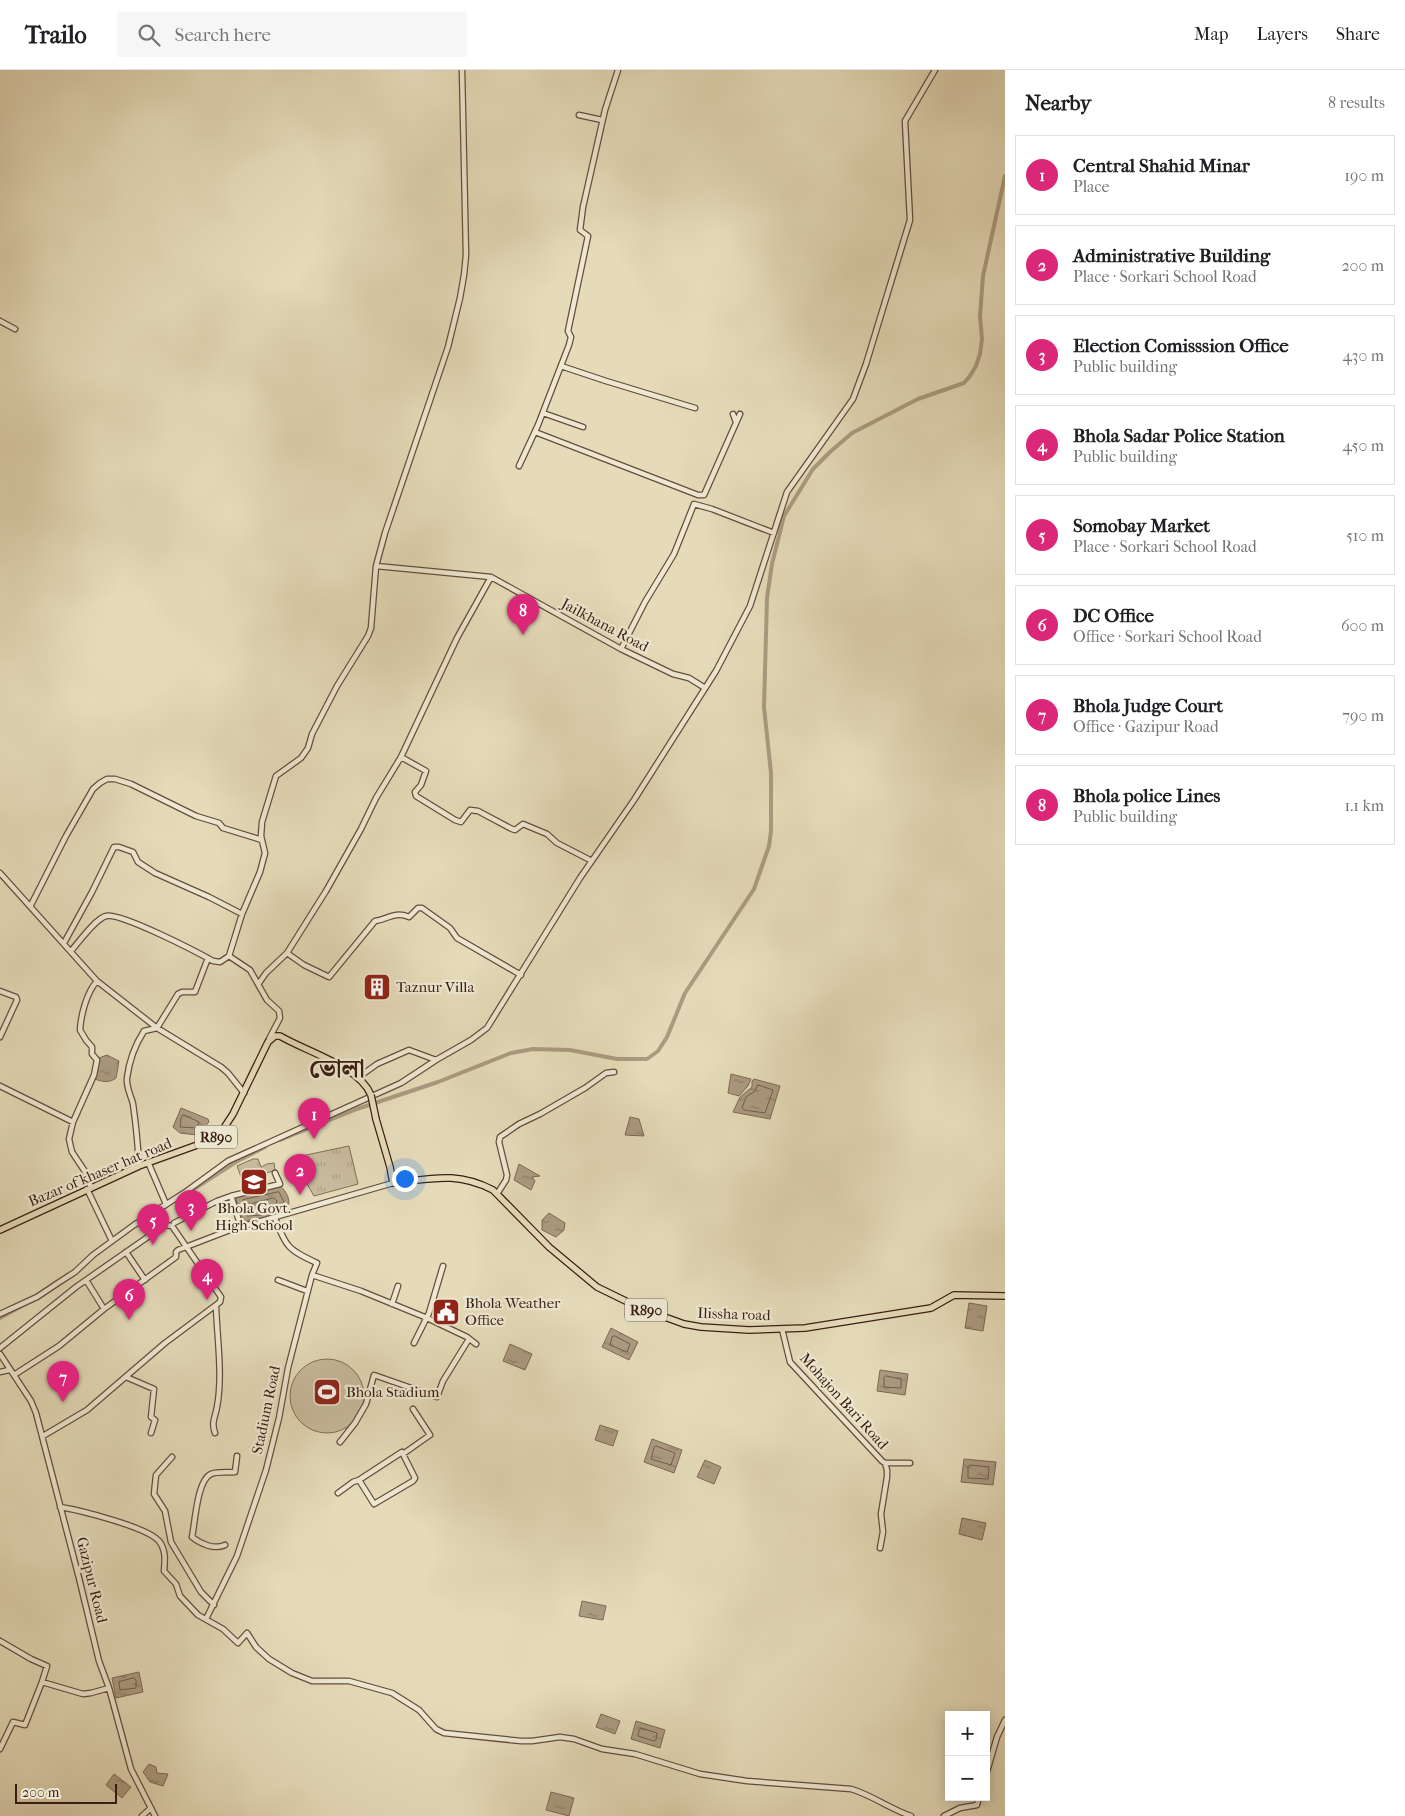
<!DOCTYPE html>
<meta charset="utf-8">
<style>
:root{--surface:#fff;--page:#f6f6f6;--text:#202124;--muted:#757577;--line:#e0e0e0;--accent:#db2777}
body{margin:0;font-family:"IM FELL French Canon","Noto Serif Bengali",serif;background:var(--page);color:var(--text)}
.controls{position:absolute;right:15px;bottom:15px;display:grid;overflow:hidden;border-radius:0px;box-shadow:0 2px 12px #0003}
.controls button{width:45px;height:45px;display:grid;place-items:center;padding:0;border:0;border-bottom:1px solid var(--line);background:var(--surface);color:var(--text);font:25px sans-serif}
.scale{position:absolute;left:15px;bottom:12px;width:102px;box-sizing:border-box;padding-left:5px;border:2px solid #3a1e13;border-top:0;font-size:14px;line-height:18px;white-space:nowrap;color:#3a1e13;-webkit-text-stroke:4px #eee8d2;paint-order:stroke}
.you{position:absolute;left:404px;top:1108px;width:18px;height:18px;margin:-12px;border:4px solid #fff;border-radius:50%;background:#1a73e8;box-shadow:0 0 0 8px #1a73e833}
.badge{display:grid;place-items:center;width:32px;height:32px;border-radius:50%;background:var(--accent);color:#fff;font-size:16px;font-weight:700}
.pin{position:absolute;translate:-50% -41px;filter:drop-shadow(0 1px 2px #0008)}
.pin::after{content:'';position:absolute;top:26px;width:18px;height:15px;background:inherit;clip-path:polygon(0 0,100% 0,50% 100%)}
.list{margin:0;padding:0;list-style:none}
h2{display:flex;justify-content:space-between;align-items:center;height:65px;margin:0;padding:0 20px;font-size:21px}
h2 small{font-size:16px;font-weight:400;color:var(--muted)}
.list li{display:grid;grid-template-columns:32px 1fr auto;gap:15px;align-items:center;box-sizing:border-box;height:80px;margin:0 10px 10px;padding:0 10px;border:1px solid var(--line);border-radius:0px}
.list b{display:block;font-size:19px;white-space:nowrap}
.list p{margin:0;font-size:16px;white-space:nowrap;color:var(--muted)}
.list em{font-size:16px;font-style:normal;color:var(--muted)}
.icon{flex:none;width:28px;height:28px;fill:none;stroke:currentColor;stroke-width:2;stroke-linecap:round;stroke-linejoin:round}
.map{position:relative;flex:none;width:1005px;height:1746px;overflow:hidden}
header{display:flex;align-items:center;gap:30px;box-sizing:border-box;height:70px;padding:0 25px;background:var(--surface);border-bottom:1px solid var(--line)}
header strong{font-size:24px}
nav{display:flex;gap:28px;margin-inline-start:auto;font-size:18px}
.search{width:350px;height:45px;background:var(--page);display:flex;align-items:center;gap:12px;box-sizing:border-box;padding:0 18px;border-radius:0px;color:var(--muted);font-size:19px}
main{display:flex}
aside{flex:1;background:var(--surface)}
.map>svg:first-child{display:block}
</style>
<header>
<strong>Trailo</strong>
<div class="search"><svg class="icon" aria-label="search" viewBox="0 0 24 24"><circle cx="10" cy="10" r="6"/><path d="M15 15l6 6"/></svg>Search here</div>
<nav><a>Map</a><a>Layers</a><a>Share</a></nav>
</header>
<main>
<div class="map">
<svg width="1005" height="1746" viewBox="0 0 1005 1746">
<defs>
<pattern id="grass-tufts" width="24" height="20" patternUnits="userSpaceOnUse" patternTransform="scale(1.25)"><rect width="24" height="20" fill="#c8bb9d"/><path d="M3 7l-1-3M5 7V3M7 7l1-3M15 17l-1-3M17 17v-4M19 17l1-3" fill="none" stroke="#ada086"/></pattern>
<pattern id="water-ripples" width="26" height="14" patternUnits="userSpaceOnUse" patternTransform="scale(1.25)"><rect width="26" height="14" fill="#ab9b81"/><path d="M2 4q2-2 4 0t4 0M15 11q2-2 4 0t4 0" fill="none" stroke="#8c7e68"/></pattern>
</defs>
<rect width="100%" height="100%" fill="#e5dbb9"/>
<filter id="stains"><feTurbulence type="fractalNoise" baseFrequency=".004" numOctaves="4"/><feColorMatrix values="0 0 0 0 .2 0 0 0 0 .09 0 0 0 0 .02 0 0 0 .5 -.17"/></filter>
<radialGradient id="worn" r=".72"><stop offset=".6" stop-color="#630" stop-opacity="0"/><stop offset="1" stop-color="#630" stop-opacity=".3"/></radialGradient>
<!-- grass -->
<path fill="url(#grass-tufts)" stroke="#816c58" d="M349 1076 358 1114 314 1126 292 1088Z
M253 1089H258L261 1097 267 1094 274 1093 275 1100 243 1112 237 1096Z"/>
<!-- pitch -->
<path fill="#c8bb9d" stroke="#816c58" d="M290 1326a37 37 0 1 1 74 0a37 37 0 1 1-74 0Z"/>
<!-- water -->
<path fill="url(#water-ripples)" stroke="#7e6955" d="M107 985 119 991 116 1008C110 1013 102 1012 95 1009L99 988Z
M731 1004 751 1009 748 1016 739 1026 728 1023Z
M754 1009 780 1016 770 1049 733 1042 740 1027 752 1017V1011Z
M181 1038 208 1049 209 1052 203 1058 200 1063 197 1065 180 1063 173 1057Z
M630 1047 639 1049 644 1066 625 1065Z
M519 1094 540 1106 532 1107 535 1111 531 1120 514 1110Z
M280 1116C289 1123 292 1135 285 1144L252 1151 247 1155C240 1148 237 1136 236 1127Z
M549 1143 565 1153 564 1160 556 1167 542 1160V1150Z
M969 1233 987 1236 983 1261 965 1258Z
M611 1258 638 1272 629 1290 602 1277Z
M510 1274 532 1284 525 1300 503 1291Z
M880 1300 908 1304 905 1325 877 1321Z
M600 1355 618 1361 613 1376 595 1370Z
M652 1369 682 1380 674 1403 644 1392Z
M964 1389 996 1392 993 1415 961 1412Z
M705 1390 721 1397 714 1414 697 1407Z
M962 1448 986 1453 982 1470 959 1464Z
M582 1531 606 1536 603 1550 579 1546Z
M139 1602 143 1622 116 1628 112 1608Z
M601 1644 620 1651 615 1664 596 1657Z
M636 1651 665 1660 660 1678 631 1669Z
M149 1694 156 1697 157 1703 168 1704 163 1716 150 1712 143 1702Z
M114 1704 131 1717 122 1728 106 1715Z
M551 1722 574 1728 569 1746 546 1740Z"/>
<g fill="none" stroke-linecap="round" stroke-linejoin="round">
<!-- shore -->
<path stroke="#725c4a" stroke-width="1" d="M758 1015 773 1020 765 1043 744 1040 742 1038 746 1027 755 1021Z
M184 1045 199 1052 197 1058 180 1057 181 1048Z
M279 1122 284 1132 282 1139 262 1145 247 1146 243 1137V1130Z
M274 1128 277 1131 276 1134 253 1140 250 1137 251 1134Z
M615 1266 630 1274 627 1282 610 1275 612 1267Z
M886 1306 901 1309V1318L884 1317V1308Z
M656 1376 675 1383 671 1395 651 1389 654 1378Z
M970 1395 989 1397 988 1409 968 1408V1397Z
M134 1608 136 1610V1618L120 1620 119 1612Z
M641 1658 657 1663 656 1670 654 1671 638 1666 639 1660Z"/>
<!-- canal -->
<path stroke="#ab9b81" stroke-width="4" d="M280 1070 357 1039 438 1012 511 983 533 979 570 980 617 989H647L658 981 667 967 685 923 754 819 769 776 771 761V703L764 637 767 528 772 494 784 446 813 399 830 382 852 363 918 329 964 313 970 306 976 296 980 284 982 269 980 246 983 206 1005 106
M183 1126 236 1092 265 1077
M0 1248 25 1234"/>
<!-- minor casing -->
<g stroke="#654d3c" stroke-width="7">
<path id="minor" d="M579 45 602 50
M0 251 15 259
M561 296 606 311 695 338
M543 343 583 357
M733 344 736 352
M535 362 698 425H704L740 344
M519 396 538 355 569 275 571 267 568 261 588 166 580 160 583 137 605 40 618 0
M376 496 491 507 621 579 673 604 689 608 705 618
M621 579 645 532 674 484 694 434 712 439 774 463
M401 687 426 701 421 715 415 722 416 726 455 750 461 752 470 740 478 741 512 759 515 760 523 754 547 764 557 773 592 791
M0 803 97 911 157 958 221 997 228 1003 244 1023
M31 835 66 766 93 719 100 713 107 709H115L131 714 196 746 219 753 223 758 262 770
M64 873 92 822 114 777H119L133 782 138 792 155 803 209 827 242 844
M71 881C79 872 95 849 106 846 120 842 197 882 213 891L220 892 229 886
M287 883 304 895 329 907 375 851C388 849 395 841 409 847L418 838H422L450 858 457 868 521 905
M259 913 266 903 287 883 326 821 361 759 376 728 401 687 457 568 491 507
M0 921 16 927 17 930 0 967
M269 969 280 948 279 941 267 930 250 900 229 886 242 844 260 802 265 783 261 766 262 752 276 706 301 688 308 678 312 664 337 616 368 566 371 558 376 496 385 463 448 277 460 228 464 205 466 185 462 0
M359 1007 377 994 409 980 436 990
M0 1016 73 1052
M148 1092 166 1134
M139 1096C138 1075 136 1055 133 1034 131 1025 126 1018 127 1008 129 992 135 975 144 961L157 958 178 924 182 922H195L208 888
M91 1118 86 1103 72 1082 69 1069 73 1052 94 1005 97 990 92 984V977L86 970 80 960C81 944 87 922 97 911
M87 1119 112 1171
M497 1124 506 1110 507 1105 499 1072 500 1067 519 1054 540 1044 585 1018 606 1003 614 1002
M174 1153 217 1131 231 1126
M241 1157 231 1126 280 1114 275 1103
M126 1182 145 1210
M312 1205 361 1221 427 1248 467 1267 476 1274
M86 1210 104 1239
M278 1210 307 1221
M392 1234 398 1216
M0 1244 37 1227 61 1211 75 1202 93 1185 134 1155 184 1123 228 1091 401 1013 436 990 471 970 487 958 580 808 634 730 716 601 750 536 787 422 853 329 866 294 910 150 905 51 935 0
M782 1259 790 1292 882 1391 885 1393H910
M414 1273 429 1243 443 1196
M0 1278 76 1217 165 1155 172 1156 221 1227 220 1232 165 1273 87 1340 43 1366
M0 1284 31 1331 36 1343 79 1508 99 1591 109 1618 131 1699 155 1746
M0 1302 9 1300
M14 1305 59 1276 104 1239 176 1187V1182L178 1180 230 1160 393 1113
M126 1307 154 1319 151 1347 155 1350 151 1363
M215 1363C211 1352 215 1348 217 1337 223 1305 217 1268 216 1236
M340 1372 355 1353 366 1334 374 1305 437 1327 443 1311 469 1269
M403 1384 430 1365 413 1339
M172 1387 156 1405 154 1424 165 1441 171 1472 201 1522 214 1535
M338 1423 353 1412 359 1410 402 1382 415 1408 413 1411 374 1434 359 1410
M60 1437C79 1440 147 1457 159 1471 166 1480 165 1490 164 1501L176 1514 180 1526 198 1545 223 1559 238 1573 247 1563 256 1577 269 1589 292 1603 312 1611H349L392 1623 419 1640 436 1659 444 1663 521 1671H532L560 1667 574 1669 602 1679 635 1684 700 1704 747 1711 851 1719C872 1725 890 1739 911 1746
M225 1475C214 1480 201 1474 192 1467 195 1453 197 1410 211 1404 218 1401 228 1403 235 1402L237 1386
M880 1478 883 1462 881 1444 887 1407V1400L885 1393
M206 1549 237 1486 266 1400 279 1348 288 1298 312 1205 317 1193C289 1180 286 1178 275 1148
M0 1571 31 1589 47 1596 42 1612
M0 1679 13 1652 25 1655 42 1612 83 1624 91 1623 109 1618
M986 1705 997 1667 1005 1650
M142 1746 151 1738
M944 1746 960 1738 977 1735 979 1727"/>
</g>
<!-- major casing -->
<g stroke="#3a1e13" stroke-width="8">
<path id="major" d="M376 1049 390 1097 393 1113C431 1109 456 1101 493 1120L549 1177 597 1217 640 1238 684 1254 701 1257 749 1260 805 1258 931 1238 954 1225 1005 1226
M0 1160 139 1096 200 1074 220 1064 233 1044 268 972 275 966H280C307 982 359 996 371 1025"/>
</g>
<!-- minor -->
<use href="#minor" stroke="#eee8d2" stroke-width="4.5"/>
<!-- major -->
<use href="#major" stroke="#e5dbb9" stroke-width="5.5"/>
<!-- major-bridge casing -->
<g stroke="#3a1e13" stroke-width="8" stroke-linecap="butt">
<path id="major-bridge" d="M371 1025 376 1049"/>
</g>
<!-- major-bridge -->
<use href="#major-bridge" stroke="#e5dbb9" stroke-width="5.5"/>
</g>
<!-- icons -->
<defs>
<g id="building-square" transform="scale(1.4375)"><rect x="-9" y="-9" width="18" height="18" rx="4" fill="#8f2418" stroke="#eee8d2"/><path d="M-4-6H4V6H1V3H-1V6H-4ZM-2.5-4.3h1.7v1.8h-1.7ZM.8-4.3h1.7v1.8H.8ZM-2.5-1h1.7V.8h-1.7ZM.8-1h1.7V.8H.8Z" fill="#fff"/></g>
<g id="school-square" transform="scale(1.4375)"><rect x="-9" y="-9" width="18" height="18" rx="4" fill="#8f2418" stroke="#eee8d2"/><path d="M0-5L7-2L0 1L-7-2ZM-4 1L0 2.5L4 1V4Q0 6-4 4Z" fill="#fff"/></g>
<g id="civic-square" transform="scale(1.4375)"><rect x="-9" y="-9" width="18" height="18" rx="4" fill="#8f2418" stroke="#eee8d2"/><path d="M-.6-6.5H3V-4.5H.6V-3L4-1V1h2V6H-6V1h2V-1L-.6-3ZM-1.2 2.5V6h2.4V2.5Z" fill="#fff"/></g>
<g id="stadium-square" transform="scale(1.4375)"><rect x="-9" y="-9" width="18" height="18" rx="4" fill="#8f2418" stroke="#eee8d2"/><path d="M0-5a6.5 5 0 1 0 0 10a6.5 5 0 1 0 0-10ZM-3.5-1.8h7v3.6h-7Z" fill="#fff"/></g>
</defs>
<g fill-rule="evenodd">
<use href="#building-square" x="377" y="917"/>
<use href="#school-square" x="254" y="1112"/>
<use href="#civic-square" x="446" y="1242"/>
<use href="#stadium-square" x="327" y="1322"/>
</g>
<g text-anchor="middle" stroke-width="4.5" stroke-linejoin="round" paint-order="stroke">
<!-- shield labels -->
<g fill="#eee8d2" stroke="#705b4c" stroke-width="1">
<rect x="195" y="1055.5" width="42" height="23" rx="4"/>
<rect x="625" y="1228.5" width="42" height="23" rx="4"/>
</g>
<g font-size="14" font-weight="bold" fill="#3a1e13">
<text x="216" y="1072">R890</text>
<text x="646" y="1245">R890</text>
</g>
<!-- street labels -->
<g font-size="15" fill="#3a1e13" stroke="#eee8d2">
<text transform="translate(605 555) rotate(28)" y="5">Jailkhana Road</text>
<text transform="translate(100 1102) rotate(-23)" y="5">Bazar of khaser hat road</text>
<text transform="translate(734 1244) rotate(2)" y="5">Ilissha road</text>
<text transform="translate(844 1331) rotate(48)" y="5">Mohajon Bari Road</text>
<text transform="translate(266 1340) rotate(-78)" y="5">Stadium Road</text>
<text transform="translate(92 1510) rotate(76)" y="5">Gazipur Road</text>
</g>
<!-- poi labels -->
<g font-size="15" fill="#3a1e13" stroke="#eee8d2" text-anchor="start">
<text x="396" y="922">Taznur Villa</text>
<text x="254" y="1143" text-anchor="middle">Bhola Govt.<tspan x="254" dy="17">High School</tspan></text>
<text x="465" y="1238">Bhola Weather<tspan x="465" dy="17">Office</tspan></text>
<text x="346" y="1327">Bhola Stadium</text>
</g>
<!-- town labels -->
<g font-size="25" font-weight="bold" fill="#3a1e13" stroke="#eee8d2">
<text x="337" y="1007">ভোলা</text>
</g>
</g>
<rect width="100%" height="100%" filter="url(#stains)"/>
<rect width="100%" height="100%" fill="url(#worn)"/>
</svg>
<div class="controls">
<button>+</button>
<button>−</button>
</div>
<div class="scale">200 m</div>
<div class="you"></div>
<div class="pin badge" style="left:314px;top:1069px">1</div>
<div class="pin badge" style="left:300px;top:1125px">2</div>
<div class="pin badge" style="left:191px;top:1161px">3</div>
<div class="pin badge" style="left:207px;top:1230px">4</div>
<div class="pin badge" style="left:153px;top:1175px">5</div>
<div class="pin badge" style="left:129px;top:1250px">6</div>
<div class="pin badge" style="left:63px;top:1332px">7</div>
<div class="pin badge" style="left:523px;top:565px">8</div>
</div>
<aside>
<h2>Nearby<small>8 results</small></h2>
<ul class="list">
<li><span class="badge">1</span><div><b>Central Shahid Minar</b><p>Place</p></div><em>190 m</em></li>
<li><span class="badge">2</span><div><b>Administrative Building</b><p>Place · Sorkari School Road</p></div><em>200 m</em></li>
<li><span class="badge">3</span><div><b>Election Comisssion Office</b><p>Public building</p></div><em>430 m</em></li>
<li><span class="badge">4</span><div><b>Bhola Sadar Police Station</b><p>Public building</p></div><em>450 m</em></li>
<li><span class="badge">5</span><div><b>Somobay Market</b><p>Place · Sorkari School Road</p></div><em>510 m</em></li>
<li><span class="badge">6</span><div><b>DC Office</b><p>Office · Sorkari School Road</p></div><em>600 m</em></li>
<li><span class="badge">7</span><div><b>Bhola Judge Court</b><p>Office · Gazipur Road</p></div><em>790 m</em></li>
<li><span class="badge">8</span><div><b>Bhola police Lines</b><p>Public building</p></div><em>1.1 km</em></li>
</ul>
</aside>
</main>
